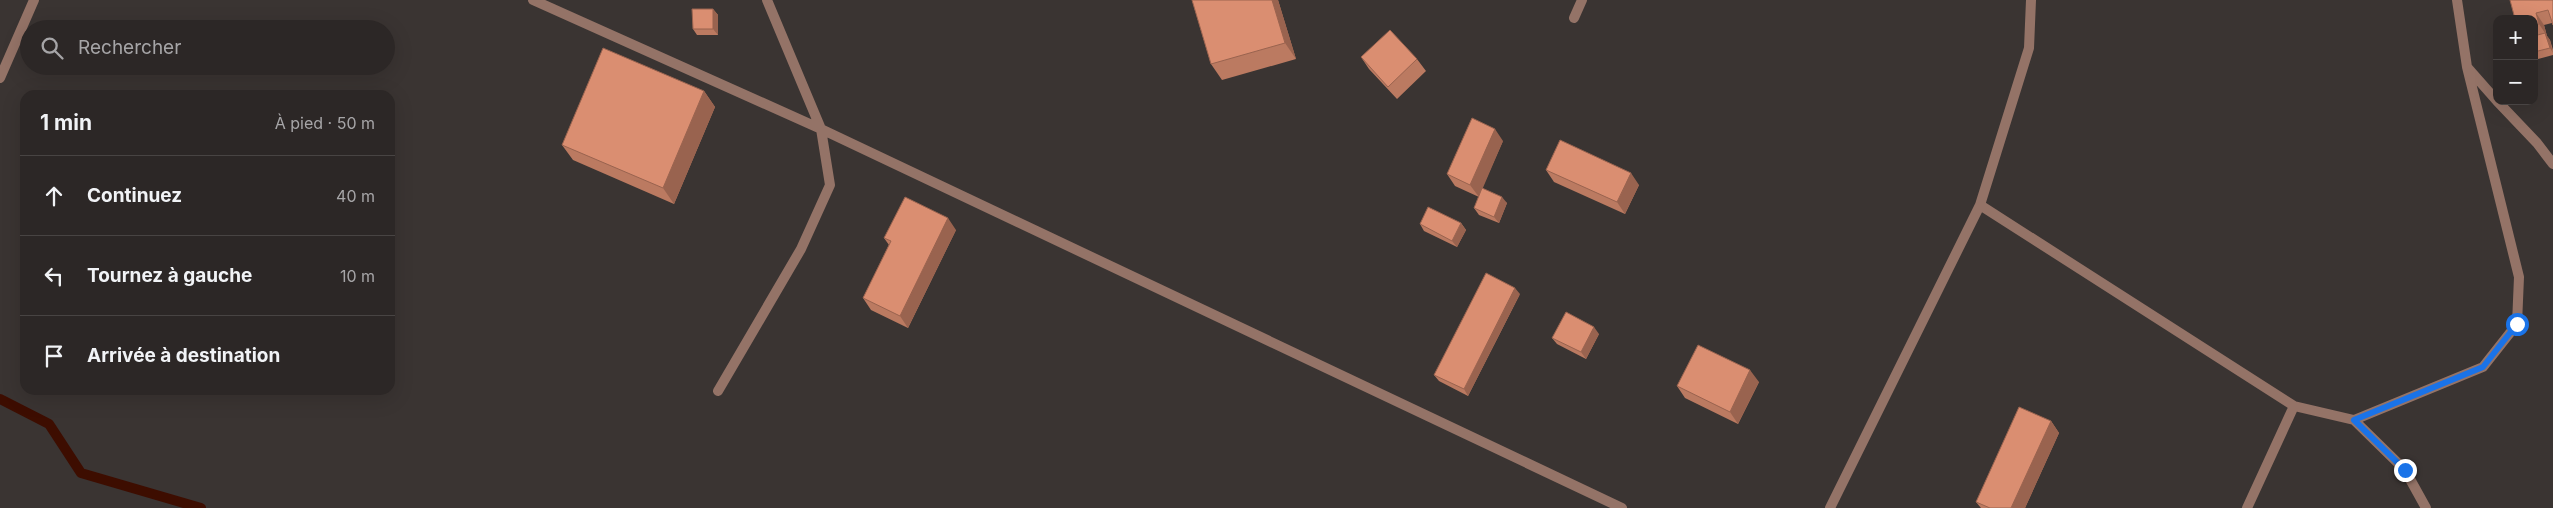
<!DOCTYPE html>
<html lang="fr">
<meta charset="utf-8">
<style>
:root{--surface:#2c2726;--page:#383332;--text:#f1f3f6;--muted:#a6a5a7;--line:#484443}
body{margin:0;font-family:Inter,sans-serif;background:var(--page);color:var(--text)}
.controls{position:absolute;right:15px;top:15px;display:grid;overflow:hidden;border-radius:10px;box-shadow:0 5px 20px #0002}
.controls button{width:45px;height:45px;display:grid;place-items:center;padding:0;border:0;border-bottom:1px solid var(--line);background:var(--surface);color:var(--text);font:25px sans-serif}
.stop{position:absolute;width:15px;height:15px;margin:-11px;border:4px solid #1a73e8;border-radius:50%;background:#fff}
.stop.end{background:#1a73e8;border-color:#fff;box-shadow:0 1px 5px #0008}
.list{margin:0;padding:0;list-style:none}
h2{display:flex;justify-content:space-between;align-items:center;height:65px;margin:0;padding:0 20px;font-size:21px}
h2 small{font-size:16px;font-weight:400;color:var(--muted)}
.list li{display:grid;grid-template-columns:32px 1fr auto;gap:15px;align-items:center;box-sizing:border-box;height:80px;padding:0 20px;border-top:1px solid var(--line)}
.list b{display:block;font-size:19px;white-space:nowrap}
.list em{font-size:16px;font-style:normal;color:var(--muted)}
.icon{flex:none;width:28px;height:28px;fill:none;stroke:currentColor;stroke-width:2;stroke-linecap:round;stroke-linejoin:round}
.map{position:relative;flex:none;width:2553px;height:508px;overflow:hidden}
.search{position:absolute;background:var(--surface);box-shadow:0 5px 20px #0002;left:20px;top:20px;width:375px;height:55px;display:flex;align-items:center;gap:12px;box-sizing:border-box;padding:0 18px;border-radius:28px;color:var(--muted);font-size:19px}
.panel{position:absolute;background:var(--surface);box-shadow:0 5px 20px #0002;left:20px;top:90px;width:375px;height:305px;border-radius:15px}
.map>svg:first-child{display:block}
</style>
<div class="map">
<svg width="2553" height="508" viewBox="0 0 2553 508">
<rect width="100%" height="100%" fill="#3a3432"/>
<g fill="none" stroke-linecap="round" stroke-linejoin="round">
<!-- stream -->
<path stroke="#3d0d00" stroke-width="10" d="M0 399 49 424 81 473 201 508"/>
<!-- minor -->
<path stroke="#947367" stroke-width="10" d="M533 0 821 129 1622 508
M2457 0 2467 67 2497 101
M1574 18 1582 0
M0 78 34 0
M2497 101 2537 143 2553 164
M1980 205 2294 406 2354 420 2405 470 2426 508
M718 391 801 249 830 185 821 129 767 0
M2354 420 2483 367 2517 324 2519 277 2467 67
M1830 508 1980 205 2029 48 2031 0
M2247 508 2294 406"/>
</g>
<!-- wall -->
<path fill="#bb7a61" d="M1192 0H1278L1296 59 1222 80 1211 64Z
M2553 0 2552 23 2544 25 2547 36 2550 40 2553 50V55L2534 60V19H2515Z
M713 9 718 15V35H697L693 29Z
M1361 57 1417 59 1426 71 1397 99 1369 69Z
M704 91 715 107 674 204 573 160 562 145Z
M1503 141 1482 188 1507 203 1499 223 1479 215 1474 208 1479 197 1455 186 1447 174Z
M1546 170 1639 185 1625 214 1554 182Z
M1461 223 1466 230 1457 247 1424 231 1420 224Z
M956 230 908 328 871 310 863 298 889 245 884 238Z
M1520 294 1468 396 1439 381 1434 375Z
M1599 334 1586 359 1557 344 1552 338Z
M1759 382 1738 424 1685 398 1677 386Z
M2051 421 2059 433 2025 508H1981L1976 502Z"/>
<!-- shaded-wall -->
<path fill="#99634f" d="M1272 0H1278L1296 59 1285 43Z
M713 9 718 15V35L713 29Z
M2536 13 2544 25 2547 36 2539 24Z
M2545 33 2550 40 2553 53 2550 48Z
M704 91 715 107 674 204 663 188Z
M1495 129 1503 141 1479 197 1470 185Z
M1631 173 1639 185 1625 214 1617 202Z
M1502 197 1507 203 1499 223 1494 217Z
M948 218 956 230 908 328 900 316Z
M1461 223 1466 230 1457 247 1452 241Z
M1515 288 1520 294 1468 396 1464 389Z
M1594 327 1599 334 1586 359 1581 352Z
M1750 370 1759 382 1738 424 1730 412Z
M2051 421 2059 433 2025 508H2011Z"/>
<!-- building -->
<path fill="#da8e71" stroke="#99634f" d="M1192 0H1272L1285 43 1211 64Z
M2510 0H2553V25L2548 10 2536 13 2539 24 2534 25V19H2515Z
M692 9H713V29H693Z
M1390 30 1417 59 1388 87 1361 57Z
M2545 33 2550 48 2534 52V36Z
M603 48 704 91 663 188 562 145Z
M1472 118 1495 129 1470 185 1447 174Z
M1560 140 1631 173 1617 202 1546 170Z
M1482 188 1502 197 1494 217 1474 208Z
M905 197 948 218 900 316 863 298 891 241 884 238Z
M1428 207 1461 223 1452 241 1420 224Z
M1486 273 1515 288 1464 389 1434 375Z
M1566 312 1594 327 1581 352 1552 338Z
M1698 345 1750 370 1730 412 1677 386Z
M2019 407 2051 421 2011 508H1990L1976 502Z"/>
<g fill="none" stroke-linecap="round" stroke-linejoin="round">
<!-- route -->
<path stroke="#1a73e8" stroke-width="6" d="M2405 470 2354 420 2483 367 2517 324"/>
</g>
</svg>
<div class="controls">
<button>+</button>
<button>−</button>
</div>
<div class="stop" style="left:2517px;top:324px"></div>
<div class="stop end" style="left:2405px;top:470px"></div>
<div class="search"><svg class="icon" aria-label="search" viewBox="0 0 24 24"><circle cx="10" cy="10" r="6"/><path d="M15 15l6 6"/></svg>Rechercher</div>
<section class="panel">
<h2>1 min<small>À pied · 50 m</small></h2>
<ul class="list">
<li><svg class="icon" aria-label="ahead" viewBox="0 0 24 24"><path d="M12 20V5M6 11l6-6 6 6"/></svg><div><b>Continuez</b></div><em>40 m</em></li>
<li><svg class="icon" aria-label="left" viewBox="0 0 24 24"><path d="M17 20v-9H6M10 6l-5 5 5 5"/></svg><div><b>Tournez à gauche</b></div><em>10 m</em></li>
<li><svg class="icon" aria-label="arrive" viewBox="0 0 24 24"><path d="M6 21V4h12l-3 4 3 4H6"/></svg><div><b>Arrivée à destination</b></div></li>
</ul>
</section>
</div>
